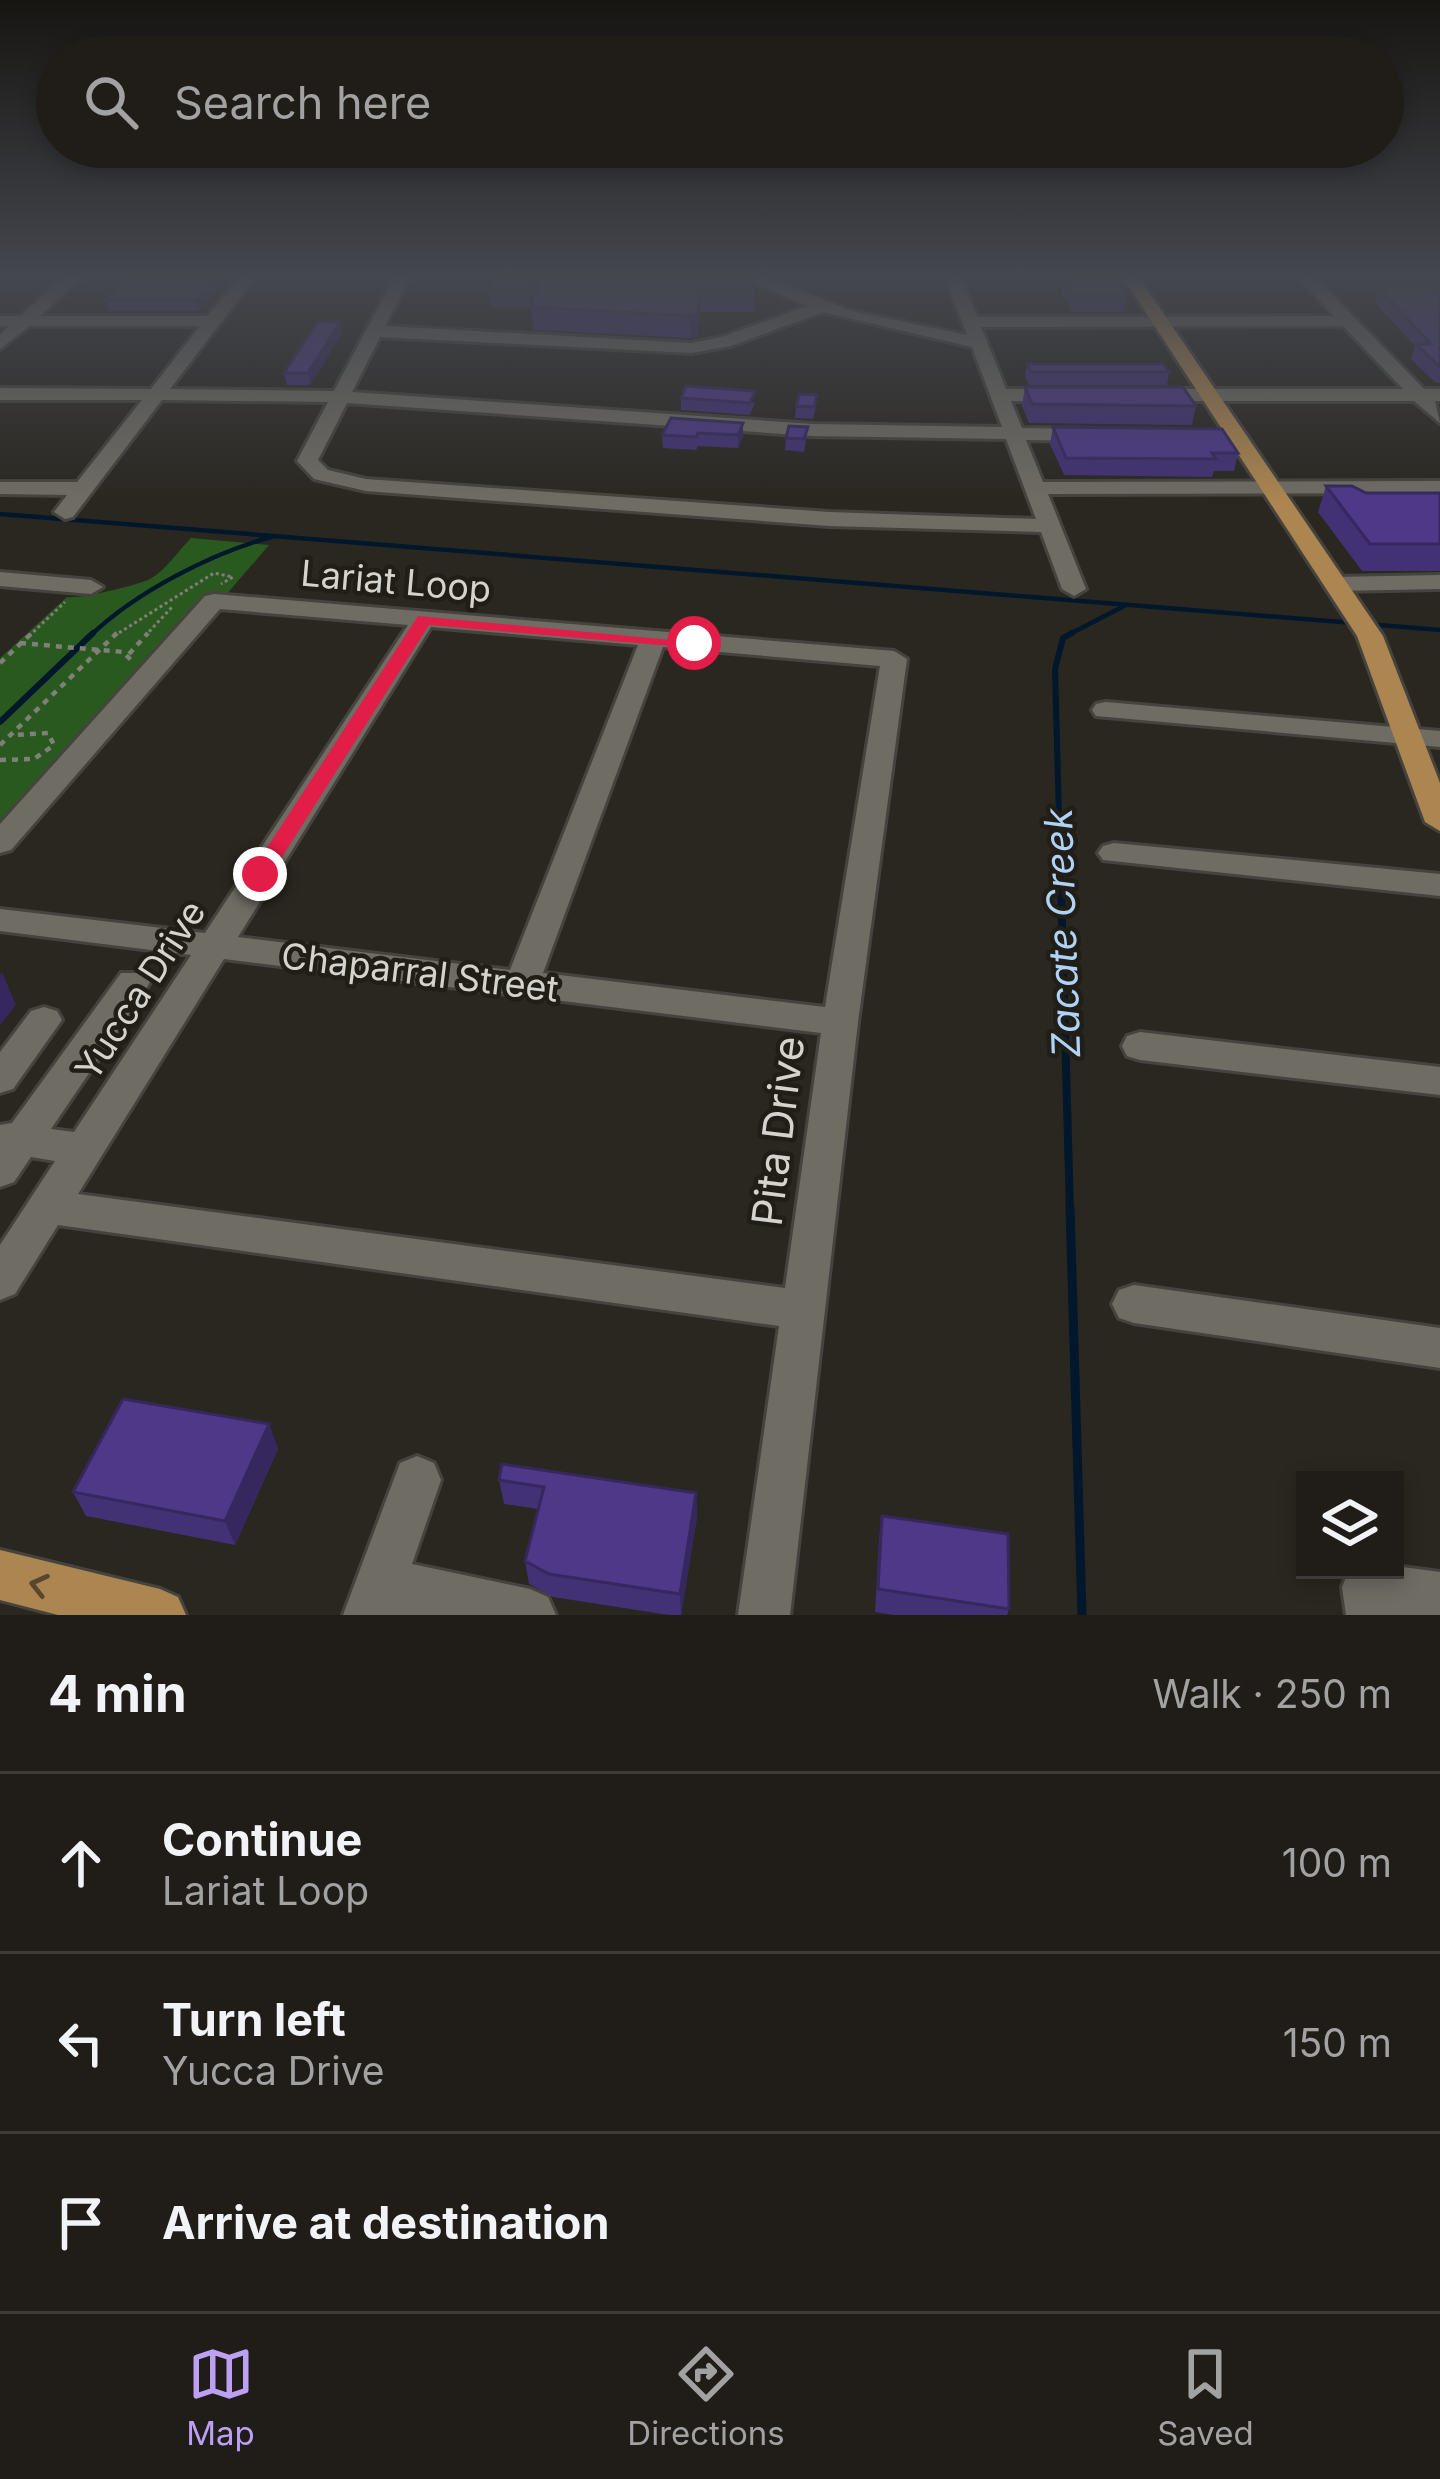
<!DOCTYPE html>
<meta charset="utf-8">
<style>
:root{--surface:#201d18;--page:#282621;--text:#f1f3f6;--muted:#a2a2a2;--line:#3d3b37;--accent:#bca0f2}
body{margin:0;font-family:Inter,sans-serif;background:var(--page);color:var(--text)}
.controls{position:absolute;right:36px;bottom:36px;display:grid;overflow:hidden;border-radius:0px;box-shadow:0 6px 18px #0003}
.controls button{width:108px;height:108px;display:grid;place-items:center;padding:0;border:0;border-bottom:3px solid var(--line);background:var(--surface);color:var(--text);font:60px sans-serif}
.stop{position:absolute;width:36px;height:36px;margin:-27px;border:9px solid #e11d48;border-radius:50%;background:#fff}
.stop.end{background:#e11d48;border-color:#fff;box-shadow:0 3px 12px #0008}
.list{margin:0;padding:0;list-style:none}
h2{display:flex;justify-content:space-between;align-items:center;height:156px;margin:0;padding:0 48px;font-size:51px}
h2 small{font-size:39px;font-weight:400;color:var(--muted)}
.list li{display:grid;grid-template-columns:78px 1fr auto;gap:36px;align-items:center;box-sizing:border-box;height:180px;padding:0 48px;border-top:3px solid var(--line)}
.list b{display:block;font-size:45px;white-space:nowrap}
.list p{margin:0;font-size:39px;white-space:nowrap;color:var(--muted)}
.list em{font-size:39px;font-style:normal;color:var(--muted)}
.icon{flex:none;width:66px;height:66px;fill:none;stroke:currentColor;stroke-width:2;stroke-linecap:round;stroke-linejoin:round}
.map{position:relative;flex:none;width:1440px;height:1615px;overflow:hidden}
.search{position:absolute;background:var(--surface);box-shadow:0 6px 18px #0003;left:36px;right:36px;top:36px;height:132px;display:flex;align-items:center;gap:30px;box-sizing:border-box;padding:0 42px;border-radius:66px;color:var(--muted);font-size:45px}
.sheet{height:696px;background:var(--surface)}
nav{display:flex;justify-content:space-around;align-items:center;box-sizing:border-box;height:168px;border-top:3px solid var(--line);background:var(--surface);font-size:33px;color:var(--muted)}
nav a{display:grid;justify-items:center;gap:6px}
nav .on{color:var(--accent)}
.map>svg:first-child{display:block}
</style>
<div class="map">
<svg width="1440" height="1615" viewBox="0 0 1440 1615">
<rect width="100%" height="100%" fill="#2a2720"/>
<!-- green -->
<path fill="#2a5920" d="M191 538 269 545 226 595 201 599 0 826V658L67 597C81 599 138 585 150 579 165 571 179 550 191 538Z"/>
<g fill="none" stroke-linecap="round" stroke-linejoin="round">
<!-- stream-far3 -->
<path stroke="#01172c" stroke-width="4.5" d="M0 514 1354 623
M1367 624 1440 630
M90 636C136 592 210 554 271 537
M1066 636 1126 605"/>
<!-- stream-far2 -->
<path stroke="#01172c" stroke-width="6" d="M0 722 93 633
M1061 890 1055 669 1063 638 1072 633"/>
<!-- stream-far1 -->
<path stroke="#01172c" stroke-width="8" d="M1061 887 1070 1211"/>
<!-- stream -->
<path stroke="#01172c" stroke-width="9" d="M1070 1208 1082 1615"/>
<!-- minor casing -->
<g stroke="#45433d" stroke-width="6">
<path id="minor" d="M64 276H82L40 316H208L240 276H256L170 389 334 391 395 276H411L385 326 691 343 721 337 808 306 739 276H762L852 311 967 335 945 276H961L977 317 1334 316 1297 276H1314L1424 389H1440V401H1435L1440 423 1414 401H1152L1142 395 1152 389H1403L1343 326 981 327 1006 389H1062L1072 395 1062 401H1011L1022 428 1091 429 1101 435 1091 441 1026 440 1043 482 1440 481V493L1048 494 1086 589 1074 596 1062 589 1041 532 829 526 366 491 314 479 297 461 328 402 162 400 73 517 65 519 54 512 67 495 0 494V482H77L142 400H0V388L151 389 200 326H29L0 349V335L9 326H0V316H21ZM823 312 972 347 1002 427 813 424 352 392 380 337 691 353 731 346ZM347 403 813 436 1006 439 1036 519 829 512 366 479 328 470 318 460Z
M0 572 91 580 103 587 91 594 0 586Z
M1440 575V589L1336 591 1324 584 1336 577Z
M214 594 894 651 907 659 858 1022 790 1615H738L779 1326 58 1225 15 1294 0 1300V1245L55 1161 31 1157 14 1182 0 1187V1125L12 1123 121 973H145L150 982 145 991 51 1129 74 1132 191 955 0 931V909L205 933 408 625 220 609 11 850 0 853V824L205 596ZM431 627 638 645 510 970 238 937ZM663 647 880 666 825 1007 543 973ZM224 959 821 1033 785 1288 78 1194Z
M1106 702 1440 731V747L1096 716 1092 710 1096 704Z
M1114 843 1440 874V896L1103 860 1098 853 1103 846Z
M44 1007 57 1011 62 1020 13 1089 0 1093V1052L31 1011Z
M1140 1032 1440 1067V1095L1140 1060 1127 1056 1122 1046 1127 1036Z
M1134 1285 1440 1328V1368L1134 1323 1119 1318 1112 1304 1119 1290Z
M417 1456 434 1463 441 1480 412 1564 530 1589 548 1597 556 1615H343L400 1463Z
M1395 1566 1440 1572V1615H1346L1342 1587 1349 1570H1395Z"/>
</g>
<!-- major casing -->
<g stroke="#45433d" stroke-width="6">
<path id="major" d="M1122 276H1138L1383 636 1440 783V831L1425 822 1357 636Z
M0 1550 160 1589 178 1597 186 1615H58L0 1600Z"/>
</g>
<!-- path-far1 -->
<path stroke="#817f79" stroke-width="3" stroke-dasharray="3 3" stroke-linecap="butt" d="M29 636 65 602
M114 636 214 573 233 577 221 584
M145 636 173 606"/>
<!-- path -->
<path stroke="#817f79" stroke-width="4.5" stroke-dasharray="6 6" stroke-linecap="butt" d="M20 643 123 652 131 660
M129 654 148 633
M0 663 32 633
M0 745 117 633
M0 760 34 759 54 745 48 733 15 735"/>
<!-- minor -->
<use href="#minor" fill="#6f6c64" fill-rule="evenodd"/>
<!-- major -->
<use href="#major" fill="#ac8550" fill-rule="evenodd"/>
</g>
<!-- wall -->
<path fill="#423175" d="M110 276H229L199 311H108L105 300 125 280H111Z
M275 276H310L308 279 276 280Z
M538 276 529 307H490L489 290Z
M541 276 754 290V312H699L698 337 691 338 533 330 531 307Z
M1064 277 1126 295 1123 312H1072L1061 293Z
M1384 286 1440 289V383H1436L1411 359 1415 346 1375 303 1379 289H1383Z
M340 322 342 333 310 385H287L284 373Z
M1027 364 1169 372 1167 385H1029L1025 376Z
M1025 387 1196 406 1192 425 1029 423 1022 406Z
M681 398 755 403 750 415 681 410Z
M796 406 816 407 813 419 795 418Z
M743 423V436L738 448 698 446 696 450 663 448 662 435Z
M808 427 804 452 785 450 786 438Z
M1053 427 1238 453 1234 471H1214L1212 477 1064 475 1050 444Z
M1326 486 1366 493H1440V571H1362L1318 512Z
M269 1424 278 1449 235 1545 86 1516 73 1492Z
M499 1480 696 1493 697 1517 681 1615H669L553 1597 529 1584 525 1561 538 1509 504 1504Z
M882 1516 1009 1609 1007 1615H893L875 1612 879 1540Z"/>
<!-- shaded-wall -->
<path fill="#36285f" d="M218 276H229L199 311 197 300Z
M532 276H538L529 307 527 290Z
M699 290 698 337 691 338 690 316Z
M340 322 342 333 310 385 308 373Z
M743 423V436L738 448V435Z
M2 972 16 1005 0 1025V975Z
M269 1424 278 1449 235 1545 225 1521Z
M696 1493 697 1517 681 1615 680 1594Z"/>
<!-- building -->
<path fill="#4d3988" stroke="#36285f" stroke-width="3" d="M129 276H218L197 300H105Z
M494 276H532L527 290H489Z
M541 276H753L754 290H699L698 314 690 316 531 307Z
M1064 277H1114L1126 295 1074 296Z
M1384 286 1440 289V367L1416 344H1431L1379 289H1388Z
M318 322H340L308 373H284Z
M1027 364H1163L1169 372H1031Z
M686 386 755 391 750 403 681 398Z
M1025 387H1183L1196 406 1032 404Z
M799 394 817 395 814 407 796 406Z
M671 418 743 423 738 435 698 433 696 437 662 435Z
M789 426 808 427 804 439 786 438Z
M1053 427 1222 429 1238 453H1212L1216 459 1066 458Z
M1326 486H1352L1366 493H1440V544H1370Z
M123 1399 269 1424 225 1521 73 1492Z
M502 1464 696 1493 680 1594 549 1574 525 1561 544 1487 499 1480Z
M882 1516 1008 1534 1009 1609 878 1589Z"/>
<!-- one-way arrows -->
<defs><path id="oneway-chevron" d="M-2-3.5L2.5 0L-2 3.5" fill="none" stroke-width="1.6" stroke-linecap="round" stroke-linejoin="round" transform="scale(3)"/></defs>
<use stroke="#58472e" href="#oneway-chevron" transform="translate(39 1585) rotate(-166)"/>
<!-- sky -->
<linearGradient id="sky" x2="0" y2="1"><stop stop-color="#171512"/><stop offset="0.55" stop-color="#44474e"/><stop offset="1" stop-color="#44474e" stop-opacity="0"/></linearGradient>
<rect width="1440" height="502" fill="url(#sky)"/>
<!-- route -->
<path fill="#e11d48" d="M418 616 702 643 694 648 429 625 268 879H253L250 874Z"/>
<g text-anchor="middle" stroke-width="9" stroke-linejoin="round" paint-order="stroke">
<!-- street labels -->
<g font-size="36" fill="#d5d3ce" stroke="#201e17">
<text transform="translate(396 581) rotate(5)" y="13">Lariat Loop</text>
<text transform="translate(420 972) rotate(7)" y="13">Chaparral Street</text>
<text transform="translate(140 990) rotate(-57)" y="13">Yucca Drive</text>
</g>
<!-- water labels -->
<g font-size="39" font-style="italic" fill="#afd3f6" stroke="#201e17">
<text transform="translate(1062 933) rotate(-92)" y="14">Zacate Creek</text>
</g>
<!-- near-street labels -->
<g font-size="42" fill="#d5d3ce" stroke="#201e17">
<text transform="translate(778 1131) rotate(-83)" y="15">Pita Drive</text>
</g>
</g>
</svg>
<div class="controls">
<button><svg class="icon" aria-label="layers" viewBox="0 0 24 24"><path d="M12 4l9 5-9 5-9-5zM3 14l9 5 9-5"/></svg></button>
</div>
<div class="stop" style="left:694px;top:643px"></div>
<div class="stop end" style="left:260px;top:874px"></div>
<div class="search"><svg class="icon" aria-label="search" viewBox="0 0 24 24"><circle cx="10" cy="10" r="6"/><path d="M15 15l6 6"/></svg>Search here</div>
</div>
<section class="sheet">
<h2>4 min<small>Walk · 250 m</small></h2>
<ul class="list">
<li><svg class="icon" aria-label="ahead" viewBox="0 0 24 24"><path d="M12 20V5M6 11l6-6 6 6"/></svg><div><b>Continue</b><p>Lariat Loop</p></div><em>100 m</em></li>
<li><svg class="icon" aria-label="left" viewBox="0 0 24 24"><path d="M17 20v-9H6M10 6l-5 5 5 5"/></svg><div><b>Turn left</b><p>Yucca Drive</p></div><em>150 m</em></li>
<li><svg class="icon" aria-label="arrive" viewBox="0 0 24 24"><path d="M6 21V4h12l-3 4 3 4H6"/></svg><div><b>Arrive at destination</b></div></li>
</ul>
</section>
<nav>
<a class="on"><svg class="icon" aria-label="map" viewBox="0 0 24 24"><path d="M3 6l6-2 6 2 6-2v14l-6 2-6-2-6 2zM9 4v14M15 6v14"/></svg>Map</a>
<a><svg class="icon" aria-label="directions" viewBox="0 0 24 24"><path d="M12 3l9 9-9 9-9-9zM9 14v-3h6M13 9l2 2-2 2"/></svg>Directions</a>
<a><svg class="icon" aria-label="saved" viewBox="0 0 24 24"><path d="M7 4h10v16l-5-4-5 4z"/></svg>Saved</a>
</nav>
